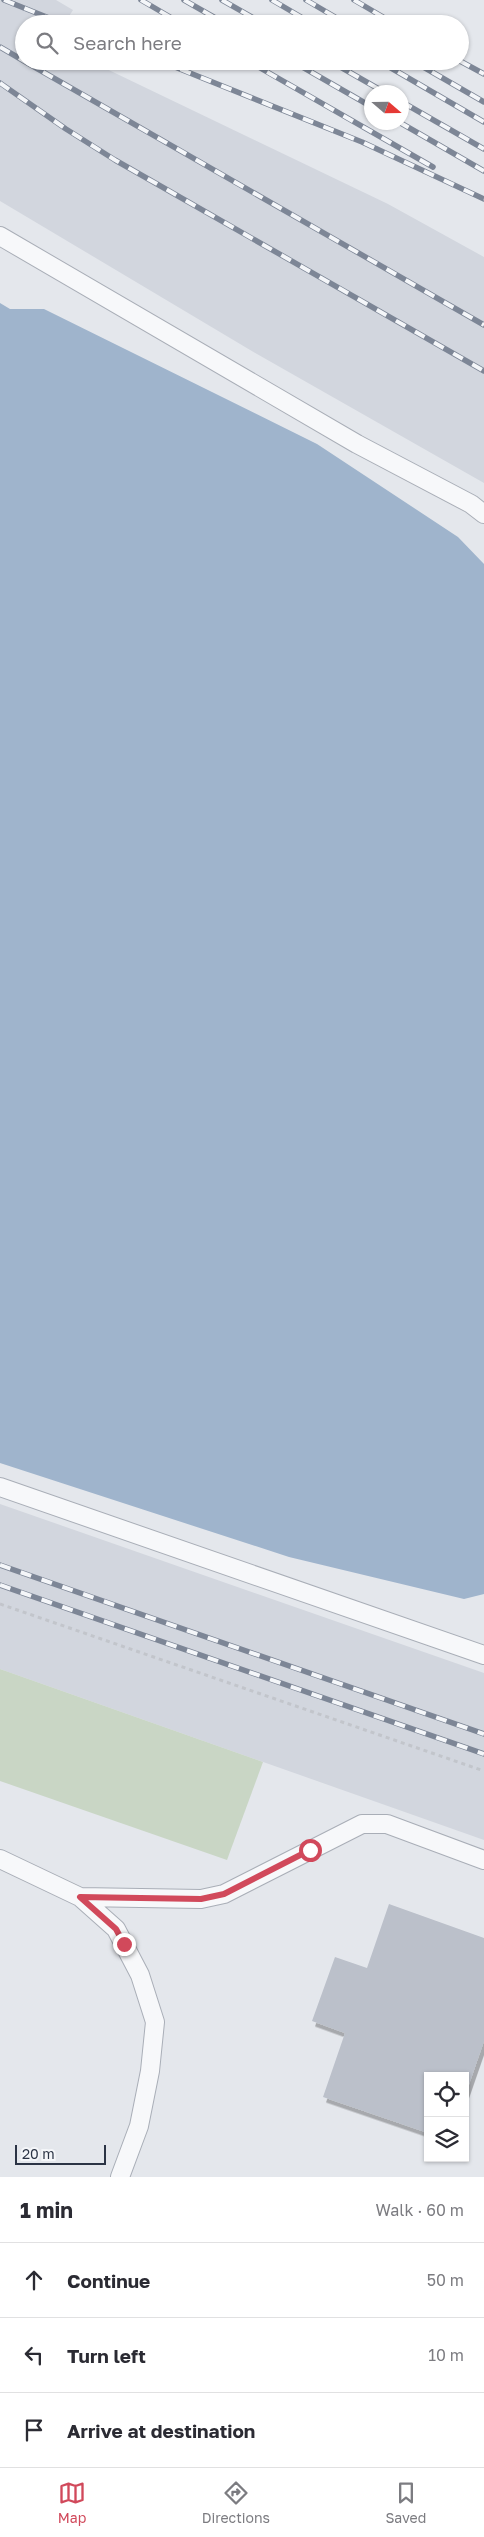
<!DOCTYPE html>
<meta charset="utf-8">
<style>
:root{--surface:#fff;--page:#f2f2f3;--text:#2b2b33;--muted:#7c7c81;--line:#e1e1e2;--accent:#d1495b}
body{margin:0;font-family:"Golos Text",sans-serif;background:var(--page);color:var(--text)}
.controls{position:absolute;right:15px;bottom:15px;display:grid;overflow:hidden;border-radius:0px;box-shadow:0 1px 4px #0004}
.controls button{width:45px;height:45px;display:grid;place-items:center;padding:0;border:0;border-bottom:1px solid var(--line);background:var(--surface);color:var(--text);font:25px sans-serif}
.compass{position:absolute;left:364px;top:85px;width:45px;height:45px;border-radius:50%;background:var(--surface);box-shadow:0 1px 4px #0004;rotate:110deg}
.scale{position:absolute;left:15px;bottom:12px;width:91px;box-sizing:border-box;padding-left:5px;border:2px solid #2b3445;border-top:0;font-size:14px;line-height:18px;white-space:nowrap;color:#2b3445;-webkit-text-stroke:4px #f4f6f9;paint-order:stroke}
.stop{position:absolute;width:15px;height:15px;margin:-11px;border:4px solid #d1495b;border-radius:50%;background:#fff}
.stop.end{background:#d1495b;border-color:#fff;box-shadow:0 1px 5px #0008}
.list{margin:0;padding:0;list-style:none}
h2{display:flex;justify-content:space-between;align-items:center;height:65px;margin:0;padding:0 20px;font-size:21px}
h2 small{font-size:16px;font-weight:400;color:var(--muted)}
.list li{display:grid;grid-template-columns:32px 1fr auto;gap:15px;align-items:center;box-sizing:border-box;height:75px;padding:0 20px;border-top:1px solid var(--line)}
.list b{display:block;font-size:19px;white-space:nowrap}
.list em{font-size:16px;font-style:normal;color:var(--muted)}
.icon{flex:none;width:28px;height:28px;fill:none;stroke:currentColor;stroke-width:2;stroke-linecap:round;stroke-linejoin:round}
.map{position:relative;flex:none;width:484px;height:2177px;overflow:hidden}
.search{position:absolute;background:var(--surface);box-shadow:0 1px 4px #0004;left:15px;right:15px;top:15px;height:55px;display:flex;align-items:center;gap:12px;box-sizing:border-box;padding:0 18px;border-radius:28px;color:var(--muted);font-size:19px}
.sheet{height:290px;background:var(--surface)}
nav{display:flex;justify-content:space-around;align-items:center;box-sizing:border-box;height:70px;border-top:1px solid var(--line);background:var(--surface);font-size:14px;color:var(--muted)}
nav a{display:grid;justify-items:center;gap:2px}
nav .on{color:var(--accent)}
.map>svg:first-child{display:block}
</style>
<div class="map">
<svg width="484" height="2177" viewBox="0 0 484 2177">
<defs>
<filter id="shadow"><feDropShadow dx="3" dy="5.5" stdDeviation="0" flood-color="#0004"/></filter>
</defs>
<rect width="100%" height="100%" fill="#e4e7ec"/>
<!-- built -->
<path fill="#d2d6de" d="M0 0H56L73 10 64 24H24V61H90L388 204 484 257V483L257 354 0 201Z
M0 1504 484 1673V1840L0 1669Z"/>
<!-- green -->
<path fill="#c9d6c5" d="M0 1669 263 1762 227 1860 0 1781Z"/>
<!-- water -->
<path fill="#9fb4cc" d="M0 303 10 309H44L317 444 458 537 484 564V1594L464 1599 289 1557 0 1463Z"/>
<!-- building -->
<path fill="#bbc0ca" filter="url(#shadow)" d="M389 1904 484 1938V2041L466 2093 465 2076H428V2133L323 2097 345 2033 312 2021 335 1957 367 1968Z"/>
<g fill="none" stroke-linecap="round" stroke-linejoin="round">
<!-- lane casing -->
<g stroke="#a9aeb7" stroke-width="20">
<path id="lane" d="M0 236 357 444 471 504 484 514
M0 1487 484 1655
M0 1859 80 1897 116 1929 140 1975 155 2022 150 2071 139 2126 120 2177
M80 1897 201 1899 224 1894 362 1824H387L484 1860"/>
</g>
<!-- path -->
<path stroke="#c2c5cb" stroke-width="3" stroke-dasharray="4 4" stroke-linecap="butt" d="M0 1604 484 1771"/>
<!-- lane -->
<use href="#lane" stroke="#f7f8fa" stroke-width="18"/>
<!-- rail casing -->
<g stroke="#7d8696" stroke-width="5.5">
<path id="rail" d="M4 0 64 24
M141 0 182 24
M184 0 226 24
M222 0 264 24
M272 0 313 24
M306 0 347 24
M354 0 395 24
M0 47 24 61
M24 61 484 325
M160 61 362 142 484 199
M248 61 433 167
M292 61 372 107
M330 61 384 92
M379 61 484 122
M413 61 484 102
M460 61 484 74
M0 83 66 129 115 160 484 371
M402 102 484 149
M399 122 484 171
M0 1565 484 1734
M0 1585 484 1754"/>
</g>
<!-- rail -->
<use href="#rail" stroke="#f4f6f9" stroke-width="4" stroke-dasharray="11" stroke-linecap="butt"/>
</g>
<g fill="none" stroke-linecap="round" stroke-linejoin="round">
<!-- route -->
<path stroke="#d1495b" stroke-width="6" d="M124 1944 116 1929 80 1897 201 1899 224 1894 310 1850"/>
</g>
</svg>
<div class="controls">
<button><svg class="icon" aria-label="locate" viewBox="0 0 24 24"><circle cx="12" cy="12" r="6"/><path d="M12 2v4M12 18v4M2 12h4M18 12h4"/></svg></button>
<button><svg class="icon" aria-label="layers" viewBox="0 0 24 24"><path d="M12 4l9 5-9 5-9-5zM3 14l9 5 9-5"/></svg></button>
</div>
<svg class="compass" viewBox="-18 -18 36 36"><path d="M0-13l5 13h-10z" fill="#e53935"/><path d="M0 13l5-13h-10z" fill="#7c7c81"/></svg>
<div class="scale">20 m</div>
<div class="stop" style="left:310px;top:1850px"></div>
<div class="stop end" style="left:124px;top:1944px"></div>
<div class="search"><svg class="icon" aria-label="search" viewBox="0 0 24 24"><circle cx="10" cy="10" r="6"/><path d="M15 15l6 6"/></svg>Search here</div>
</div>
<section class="sheet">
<h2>1 min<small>Walk · 60 m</small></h2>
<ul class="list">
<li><svg class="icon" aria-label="ahead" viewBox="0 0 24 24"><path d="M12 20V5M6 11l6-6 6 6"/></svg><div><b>Continue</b></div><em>50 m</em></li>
<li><svg class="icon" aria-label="left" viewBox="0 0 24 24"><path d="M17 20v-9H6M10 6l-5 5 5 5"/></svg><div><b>Turn left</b></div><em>10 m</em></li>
<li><svg class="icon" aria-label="arrive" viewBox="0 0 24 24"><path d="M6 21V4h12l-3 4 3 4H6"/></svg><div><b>Arrive at destination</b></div></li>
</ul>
</section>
<nav>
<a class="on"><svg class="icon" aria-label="map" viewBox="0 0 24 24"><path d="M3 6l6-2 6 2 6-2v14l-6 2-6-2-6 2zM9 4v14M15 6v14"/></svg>Map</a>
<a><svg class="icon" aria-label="directions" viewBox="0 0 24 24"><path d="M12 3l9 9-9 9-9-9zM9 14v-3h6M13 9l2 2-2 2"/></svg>Directions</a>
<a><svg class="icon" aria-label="saved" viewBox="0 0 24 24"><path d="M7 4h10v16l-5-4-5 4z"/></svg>Saved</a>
</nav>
